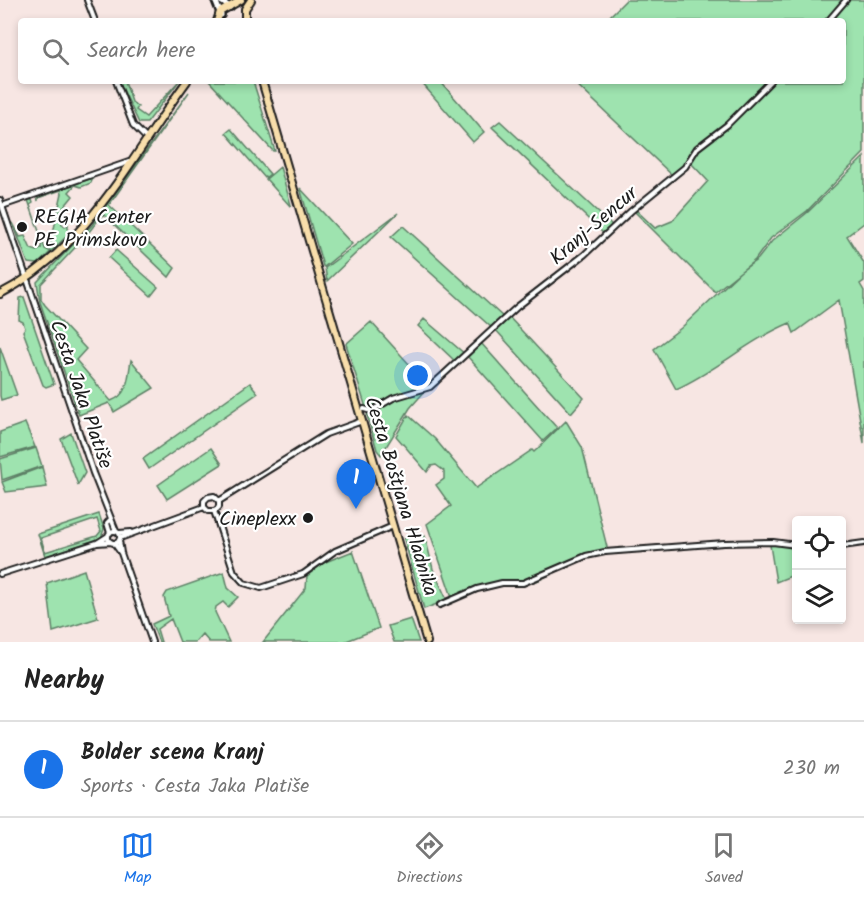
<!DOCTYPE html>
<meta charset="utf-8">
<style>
:root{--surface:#fff;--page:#f6f6f6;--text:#222;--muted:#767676;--line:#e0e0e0;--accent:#1a73e8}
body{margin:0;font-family:Kalam,sans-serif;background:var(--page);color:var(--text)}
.controls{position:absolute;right:18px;bottom:18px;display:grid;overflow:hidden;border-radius:6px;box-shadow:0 3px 9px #0003}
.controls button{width:54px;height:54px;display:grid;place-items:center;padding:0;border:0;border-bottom:2px solid var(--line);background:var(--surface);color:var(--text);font:30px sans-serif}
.you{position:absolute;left:418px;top:376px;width:21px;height:21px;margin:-15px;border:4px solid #fff;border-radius:50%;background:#1a73e8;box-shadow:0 0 0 9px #1a73e833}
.badge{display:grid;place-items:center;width:39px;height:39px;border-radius:50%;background:var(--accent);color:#fff;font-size:20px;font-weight:700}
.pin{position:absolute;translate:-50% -50px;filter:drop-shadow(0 2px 3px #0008)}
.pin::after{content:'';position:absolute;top:32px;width:21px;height:18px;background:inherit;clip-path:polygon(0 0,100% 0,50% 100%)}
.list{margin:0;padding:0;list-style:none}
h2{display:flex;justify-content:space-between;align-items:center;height:78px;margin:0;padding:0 24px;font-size:26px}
h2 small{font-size:20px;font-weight:400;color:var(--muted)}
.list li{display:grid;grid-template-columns:39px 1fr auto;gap:18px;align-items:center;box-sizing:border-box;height:96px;padding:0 24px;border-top:2px solid var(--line)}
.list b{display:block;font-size:22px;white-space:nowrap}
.list p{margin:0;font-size:20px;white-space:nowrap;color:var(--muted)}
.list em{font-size:20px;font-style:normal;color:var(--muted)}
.icon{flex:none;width:33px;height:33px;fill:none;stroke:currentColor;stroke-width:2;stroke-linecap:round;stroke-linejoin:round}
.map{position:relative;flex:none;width:864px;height:642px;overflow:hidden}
.search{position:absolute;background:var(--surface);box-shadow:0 3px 9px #0003;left:18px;right:18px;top:18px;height:66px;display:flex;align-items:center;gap:15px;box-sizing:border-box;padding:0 21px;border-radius:6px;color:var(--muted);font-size:22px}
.sheet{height:174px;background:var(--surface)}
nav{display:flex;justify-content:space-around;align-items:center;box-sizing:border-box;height:84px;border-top:2px solid var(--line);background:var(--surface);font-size:16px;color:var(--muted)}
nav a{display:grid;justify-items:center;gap:3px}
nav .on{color:var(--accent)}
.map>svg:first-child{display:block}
</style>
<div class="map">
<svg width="864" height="642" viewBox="0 0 864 642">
<rect width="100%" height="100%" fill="#f7e6e3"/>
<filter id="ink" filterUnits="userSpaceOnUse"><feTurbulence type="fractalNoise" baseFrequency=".0167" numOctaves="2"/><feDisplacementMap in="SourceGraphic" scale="12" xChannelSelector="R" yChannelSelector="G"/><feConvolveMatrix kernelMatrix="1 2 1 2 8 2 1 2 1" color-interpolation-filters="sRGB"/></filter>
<g filter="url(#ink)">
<!-- green -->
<path fill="#9ee3af" stroke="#5d8066" stroke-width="1.5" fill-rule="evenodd" d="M626 0H864V153L807 211 771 238 755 260 715 292 634 211H637L655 228 672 221 708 181 690 162 672 175 573 81H843V21H605Z
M119 81H125L132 102 138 107 136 110 146 117 179 81 147 123H139Z
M209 81H253L275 151H273Z
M420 81H440L484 132 473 142Z
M189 92 109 205 175 268 169 277 103 214 85 237 41 284V299L45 305 86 349 76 360 111 401C129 395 128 376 131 360L154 388 114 412 109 403 79 415 40 302 37 282 92 225Z
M500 121 613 226 605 235 492 127Z
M231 129 270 174 265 178 226 133Z
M864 157V223L847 236 864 263V281L860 284 864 291V443L839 300 794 333 790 323C749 340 716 371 676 389L654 349 681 328 740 272 758 259 772 241 808 212Z
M280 167 291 205 290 206 266 179Z
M93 178 91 183 81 187 75 185 69 192 73 196 60 212 62 224 65 227 68 225V235L38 264 28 263 13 223 20 237 25 236 31 249 37 251 41 249 42 240 28 200H32L33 203 30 205 45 249 49 251 62 193 61 190 38 198V201L37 197Z
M300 188 352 244 324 267 323 266Z
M398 213 327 281 325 268Z
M403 226 503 317 492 328 391 237Z
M116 250 158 287 151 296 109 258Z
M24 297 54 384 46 387 43 385 23 331 25 328 23 322 19 320 20 298Z
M508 316 584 398 571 413 495 329Z
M424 319 466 355 457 363 418 326Z
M371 322 429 386 404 393 371 410 366 408 346 344Z
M481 343 557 428 543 441 468 357Z
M0 347 17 395 1 400 0 396Z
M250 383 258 393 149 469 143 459Z
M426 390 410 408 381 455 377 450 367 415 388 402Z
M408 415 435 439 476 488 532 450 534 452 566 421 582 447 607 547 603 553 579 560 537 581 503 584 452 597 427 524 451 506 436 485 444 479V471L436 465 431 466 427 472 396 436Z
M25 423 35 447 0 457V432Z
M71 433 85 473 78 485 61 439Z
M36 448 42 466 2 480 0 459Z
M211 448 222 464 167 499 158 485Z
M42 467 47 487 6 492 2 482Z
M99 514 104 529 101 538 45 556 38 534ZM97 519 101 531 97 536 45 552 41 538Z
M414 532 425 536 433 569 447 600 424 609 404 539Z
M773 542 796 547V574L776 582 770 545Z
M353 551 379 628 344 642H263L306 588 307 576 323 563Z
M84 570 98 618 53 632 47 583Z
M224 572 228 588 238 597 228 607 223 602 216 607 215 612 229 642H209L202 634 195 642H180L171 619 157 629 161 642H159L152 624 169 616 164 597 167 592Z
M411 619 419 642H394L388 626Z"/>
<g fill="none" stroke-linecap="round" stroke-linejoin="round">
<!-- street casing -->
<g stroke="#1c1c1c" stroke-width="8">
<path id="street" d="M87 0 95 21
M828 21 846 0
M116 81 133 125 146 138
M0 200 93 473 116 531
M2 206 129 162
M364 409 371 411 393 398 430 387 517 307 584 255 631 211 685 167 697 148 727 125 771 81
M219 501 326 434 362 421
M204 507 208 511H215L219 507V501
M204 507V501L208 497 214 496 219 501
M214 511 234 572 244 583 261 588 303 574 335 551 393 526
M110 520 107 523 110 533
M108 537a6 6 0 1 1 12 0a6 6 0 1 1-12 0Z
M119 533 131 532
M120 538 204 507
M119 540 121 553 152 642
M97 543 111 542
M114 543 121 553
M842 546 864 543
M0 574 97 543 108 536
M440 605 477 589 502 583H523L586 556 605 552 724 543 773 542 796 545"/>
</g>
<!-- secondary casing -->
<g stroke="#1c1c1c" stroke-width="10">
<path id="secondary" d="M215 0 221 15
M219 0 230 7"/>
</g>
<!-- primary casing -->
<g stroke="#1c1c1c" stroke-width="10">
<path id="primary" d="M217 21 220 12 241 0
M245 21V9L251 0
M262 81 427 642
M0 294C86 250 132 156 187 81"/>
</g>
<!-- street -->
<use href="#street" stroke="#fff" stroke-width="4"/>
<!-- secondary -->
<use href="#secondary" stroke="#fff" stroke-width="5"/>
<!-- primary -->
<use href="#primary" stroke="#f8deab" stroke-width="6"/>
</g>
</g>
<!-- markers -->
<g fill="#1c1c1c" stroke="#fff" stroke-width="2">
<circle cx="22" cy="227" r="6"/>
<circle cx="308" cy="518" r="6"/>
</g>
<g text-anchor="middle" stroke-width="4.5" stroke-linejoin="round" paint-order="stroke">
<!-- poi labels -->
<g font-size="20" fill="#1c1c1c" stroke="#fff" text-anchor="start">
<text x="34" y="223">REGIA Center<tspan x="34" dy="23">PE Primskovo</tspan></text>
<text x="296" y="525" text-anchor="end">Cineplexx</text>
</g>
<!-- street labels -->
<g font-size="20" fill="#1c1c1c" stroke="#fff">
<text transform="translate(593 225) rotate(-41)" y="7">Kranj-Sencur</text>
<text transform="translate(82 394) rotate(71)" y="7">Cesta Jaka Platiše</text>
<text transform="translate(402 496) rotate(73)" y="7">Cesta Boštjana Hladnika</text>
</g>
</g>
</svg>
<div class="controls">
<button><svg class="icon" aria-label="locate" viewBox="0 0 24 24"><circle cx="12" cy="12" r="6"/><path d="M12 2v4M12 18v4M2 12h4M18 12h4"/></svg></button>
<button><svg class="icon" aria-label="layers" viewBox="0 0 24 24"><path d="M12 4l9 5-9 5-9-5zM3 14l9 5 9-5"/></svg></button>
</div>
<div class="you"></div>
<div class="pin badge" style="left:356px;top:509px">1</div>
<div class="search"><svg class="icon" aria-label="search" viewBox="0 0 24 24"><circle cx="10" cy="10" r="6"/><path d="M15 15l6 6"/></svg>Search here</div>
</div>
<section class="sheet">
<h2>Nearby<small></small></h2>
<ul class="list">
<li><span class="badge">1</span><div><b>Bolder scena Kranj</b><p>Sports · Cesta Jaka Platiše</p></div><em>230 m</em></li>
</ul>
</section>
<nav>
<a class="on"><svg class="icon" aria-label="map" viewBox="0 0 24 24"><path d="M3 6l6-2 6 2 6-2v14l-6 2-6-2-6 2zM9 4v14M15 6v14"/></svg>Map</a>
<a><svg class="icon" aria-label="directions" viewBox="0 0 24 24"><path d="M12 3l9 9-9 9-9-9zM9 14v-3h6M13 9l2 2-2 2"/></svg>Directions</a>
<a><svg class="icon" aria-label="saved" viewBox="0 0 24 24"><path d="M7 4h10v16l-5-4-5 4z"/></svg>Saved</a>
</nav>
